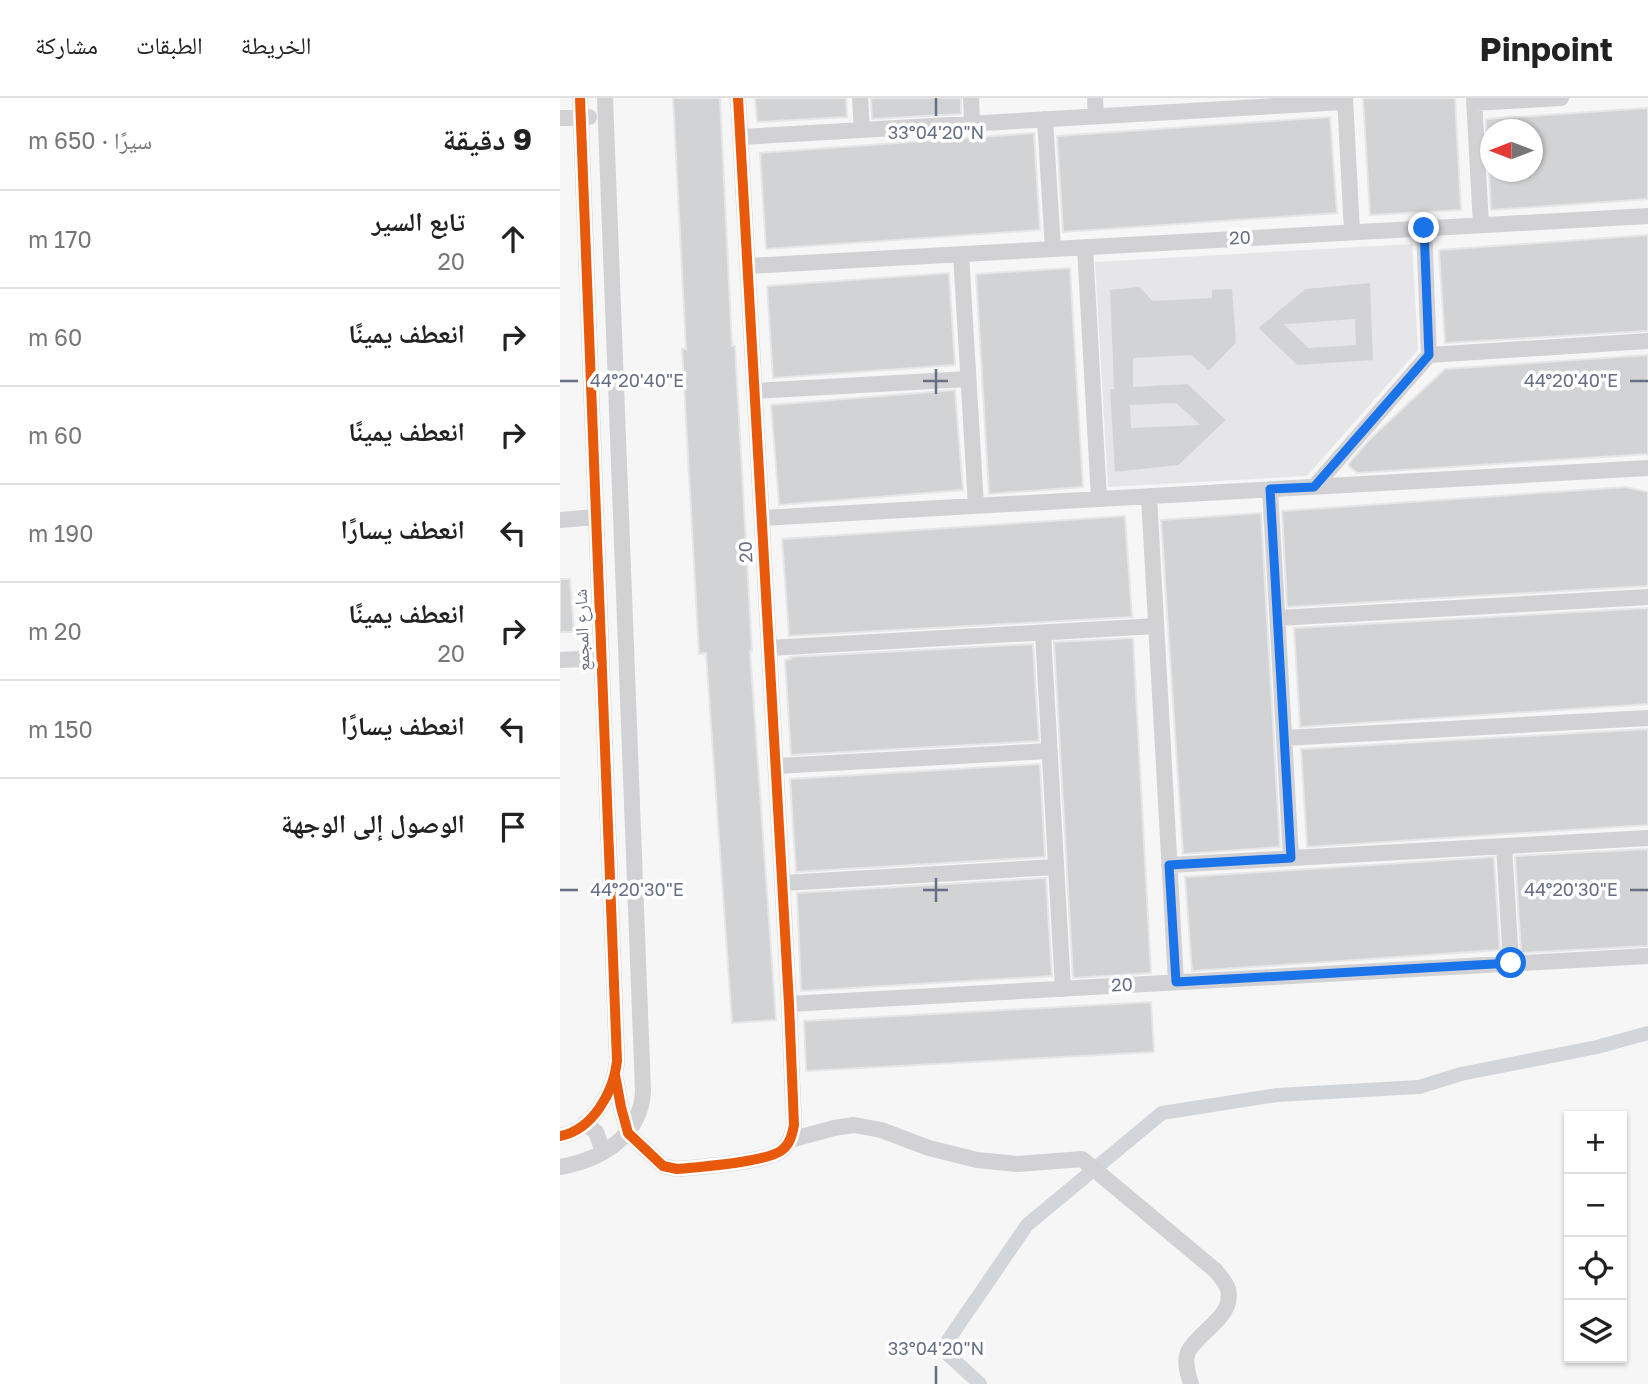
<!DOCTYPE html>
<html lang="ar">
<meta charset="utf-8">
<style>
:root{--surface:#fff;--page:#f6f6f6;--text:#222;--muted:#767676;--line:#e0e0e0}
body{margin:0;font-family:"Golos Text","Noto Naskh Arabic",sans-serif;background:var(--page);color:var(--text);direction:rtl}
.controls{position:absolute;right:21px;bottom:21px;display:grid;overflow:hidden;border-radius:0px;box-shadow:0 2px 5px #0004}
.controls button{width:63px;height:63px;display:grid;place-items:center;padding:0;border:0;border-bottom:2px solid var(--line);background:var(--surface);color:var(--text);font:35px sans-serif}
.compass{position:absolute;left:920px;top:21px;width:63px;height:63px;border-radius:50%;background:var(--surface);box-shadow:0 2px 5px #0004;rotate:270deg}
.stop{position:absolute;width:21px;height:21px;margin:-16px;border:5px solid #1a73e8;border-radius:50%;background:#fff}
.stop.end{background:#1a73e8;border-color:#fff;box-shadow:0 2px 7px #0008}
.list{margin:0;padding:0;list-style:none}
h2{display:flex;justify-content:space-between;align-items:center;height:91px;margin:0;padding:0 28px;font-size:30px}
h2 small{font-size:23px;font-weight:400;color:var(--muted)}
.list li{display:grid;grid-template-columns:46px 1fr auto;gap:21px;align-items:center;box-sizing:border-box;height:98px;padding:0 28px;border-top:2px solid var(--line)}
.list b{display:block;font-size:26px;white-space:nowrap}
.list p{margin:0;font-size:23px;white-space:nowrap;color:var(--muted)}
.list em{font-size:23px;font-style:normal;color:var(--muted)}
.icon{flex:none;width:38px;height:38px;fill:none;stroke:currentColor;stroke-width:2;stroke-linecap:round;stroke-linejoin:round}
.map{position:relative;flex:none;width:1088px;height:1286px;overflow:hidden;direction:ltr}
header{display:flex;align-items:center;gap:42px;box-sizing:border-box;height:98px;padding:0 35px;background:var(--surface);border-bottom:2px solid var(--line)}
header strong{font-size:33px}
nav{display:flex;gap:38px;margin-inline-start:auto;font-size:24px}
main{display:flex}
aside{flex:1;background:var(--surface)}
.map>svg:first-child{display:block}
</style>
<header>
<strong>Pinpoint</strong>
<nav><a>الخريطة</a><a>الطبقات</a><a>مشاركة</a></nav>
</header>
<main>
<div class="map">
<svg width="1088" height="1286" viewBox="0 0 1088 1286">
<rect width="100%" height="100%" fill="#f6f6f6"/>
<!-- built -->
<path fill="#e6e6e8" d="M852 146 858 252 747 378 548 389 535 164Z"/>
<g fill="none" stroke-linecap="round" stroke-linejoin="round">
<!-- canal -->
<path stroke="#d2d6db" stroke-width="14" d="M420 1286 382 1251 467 1127 602 1015 717 997 859 989 901 976 1037 949 1088 935"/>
</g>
<!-- building -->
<path fill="#d2d3d4" stroke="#e6e6e6" stroke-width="2" fill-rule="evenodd" d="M113 0H160L172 248H175L192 553H190L216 922 172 925 146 555 139 556 122 251H126Z
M195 0H286L287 19 197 24Z
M311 0H401V16L312 21Z
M803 0H895L901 112 810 117Z
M1088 10V101L931 112 929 74H972V32H926V21Z
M770 19 777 115 503 134 497 38Z
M474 35 480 132 206 151 200 55Z
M1088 137V233L885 245 879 152Z
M510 170 523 389 429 396 416 176Z
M389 175 395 267 213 280 207 188Z
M811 184 814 263 737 268 697 230 745 190ZM794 222 795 246 749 249 726 227Z
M580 188 593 202 651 199V191L673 190 677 245 649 274 631 258 574 261V288L628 285 667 322 619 368 554 375 549 290H553L549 191ZM616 306 638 326 572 329 571 308Z
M1088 257V356L797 375 789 368V365L809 342 885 271Z
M395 292 403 392 219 407 211 307Z
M1066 389 1088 394V488L727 509 722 413Z
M701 415 720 749 623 756 601 422Z
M565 418 572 519 229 538 222 441Z
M0 481H10L14 534H0Z
M1088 510V606L740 629 734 530Z
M573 540 591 875 513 880 494 544Z
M473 546 479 643 231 657 225 562 231 561 230 559Z
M1088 631V727L747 749 741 651Z
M480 666 485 759 236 774 230 681Z
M1088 751V848L961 855 955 758Z
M934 759 940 852 632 873 625 779Z
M486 780 492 878 241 893 237 795Z
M591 904 594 954 246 973 244 923Z"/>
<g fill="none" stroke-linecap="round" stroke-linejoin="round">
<!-- minor -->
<path stroke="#d2d2d4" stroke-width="16" d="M300 0 302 32
M411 0 412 25
M535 0 536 18
M785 0 792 134
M914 0 921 127
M914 5 1001 0
M0 20 29 19
M485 21 493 151
M181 39 785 4
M525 149 539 401
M401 156 416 408
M188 168 1088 118
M869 257 1088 243
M195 293 408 281
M754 389 869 257 864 130
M710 391 731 760
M589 398 616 884
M202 420 1088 370
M0 422 36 419
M718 520 1088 499
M483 535 503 891
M209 550 596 528
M0 562 41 560
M724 640 1088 620
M216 668 490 653
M944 748 951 865
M609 767 1088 740
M223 785 496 769
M229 906 1088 858
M55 977 61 1009 68 1035 103 1068 117 1071C139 1069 208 1064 222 1052 230 1046 232 1037 234 1027L229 906 178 0
M25 1025 36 1034 43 1054
M0 1038C33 1032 54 993 57 963L20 0
M230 1042 274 1030 294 1027 321 1032 369 1050 417 1062 458 1066 522 1061 656 1173C660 1178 666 1185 668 1191 675 1219 638 1233 628 1254 624 1264 628 1277 631 1286
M0 1069C41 1062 81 1038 83 993L45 0"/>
<!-- cycleway casing -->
<g stroke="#fff" stroke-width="15">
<path id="cycleway" d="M55 977 61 1009 68 1035 103 1068 117 1071C139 1069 208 1064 222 1052 230 1046 232 1037 234 1027L229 906 178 0
M0 1038C33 1032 54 993 57 963L20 0"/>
</g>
<!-- cycleway -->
<use href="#cycleway" stroke="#e8590c" stroke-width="10"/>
</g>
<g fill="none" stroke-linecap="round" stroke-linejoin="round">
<!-- route -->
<path stroke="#1a73e8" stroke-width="9" d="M864 130 869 257 754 389 710 391 731 760 609 767 616 884 951 865"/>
</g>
<!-- ticks -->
<path fill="none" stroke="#676e85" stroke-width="2.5" d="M376 0V18M376 271V296M0 283H18M363 283H388M1070 283H1088M376 780V804M0 792H18M363 792H388M1070 792H1088M376 1268V1286"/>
<g text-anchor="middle" stroke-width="7" stroke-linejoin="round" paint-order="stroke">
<!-- street labels -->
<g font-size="18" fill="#676e85" stroke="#fff">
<text transform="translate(680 140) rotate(-3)" y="6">20</text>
<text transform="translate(186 454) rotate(-93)" y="6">20</text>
<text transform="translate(22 532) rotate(-92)" y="6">شارع المجمع</text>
<text transform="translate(562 887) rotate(-3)" y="6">20</text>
</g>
</g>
<g font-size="18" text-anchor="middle" fill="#676e85" stroke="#fff" stroke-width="7" stroke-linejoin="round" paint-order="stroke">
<text x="376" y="41">33°04'20"N</text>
<text x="1011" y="289">44°20'40"E</text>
<text x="77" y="289">44°20'40"E</text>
<text x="1011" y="798">44°20'30"E</text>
<text x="77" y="798">44°20'30"E</text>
<text x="376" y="1257">33°04'20"N</text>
</g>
</svg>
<div class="controls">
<button>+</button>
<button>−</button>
<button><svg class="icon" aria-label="locate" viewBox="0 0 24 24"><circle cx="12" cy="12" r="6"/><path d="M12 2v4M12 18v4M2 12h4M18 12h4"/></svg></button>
<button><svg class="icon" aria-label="layers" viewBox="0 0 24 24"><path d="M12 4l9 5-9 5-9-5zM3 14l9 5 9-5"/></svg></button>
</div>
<svg class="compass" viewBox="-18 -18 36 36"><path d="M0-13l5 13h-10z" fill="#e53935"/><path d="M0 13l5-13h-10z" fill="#767676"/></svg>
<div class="stop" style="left:951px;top:865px"></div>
<div class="stop end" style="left:864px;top:130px"></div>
</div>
<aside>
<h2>9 دقيقة<small>سيرًا · 650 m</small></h2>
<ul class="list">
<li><svg class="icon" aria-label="ahead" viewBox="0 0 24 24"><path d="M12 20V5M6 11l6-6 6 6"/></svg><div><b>تابع السير</b><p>20</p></div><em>170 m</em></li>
<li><svg class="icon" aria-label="right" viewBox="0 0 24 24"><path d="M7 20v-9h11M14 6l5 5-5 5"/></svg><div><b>انعطف يمينًا</b></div><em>60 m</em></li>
<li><svg class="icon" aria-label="right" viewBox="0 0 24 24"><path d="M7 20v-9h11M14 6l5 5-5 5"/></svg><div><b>انعطف يمينًا</b></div><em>60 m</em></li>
<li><svg class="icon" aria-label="left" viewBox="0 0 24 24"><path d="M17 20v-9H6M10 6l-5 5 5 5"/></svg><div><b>انعطف يسارًا</b></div><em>190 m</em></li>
<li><svg class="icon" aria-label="right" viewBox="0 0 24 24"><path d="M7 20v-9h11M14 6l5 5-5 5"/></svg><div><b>انعطف يمينًا</b><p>20</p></div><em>20 m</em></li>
<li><svg class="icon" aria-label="left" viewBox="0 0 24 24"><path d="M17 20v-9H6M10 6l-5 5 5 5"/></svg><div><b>انعطف يسارًا</b></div><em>150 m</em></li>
<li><svg class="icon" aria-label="arrive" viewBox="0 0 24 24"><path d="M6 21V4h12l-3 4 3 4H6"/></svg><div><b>الوصول إلى الوجهة</b></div></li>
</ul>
</aside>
</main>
